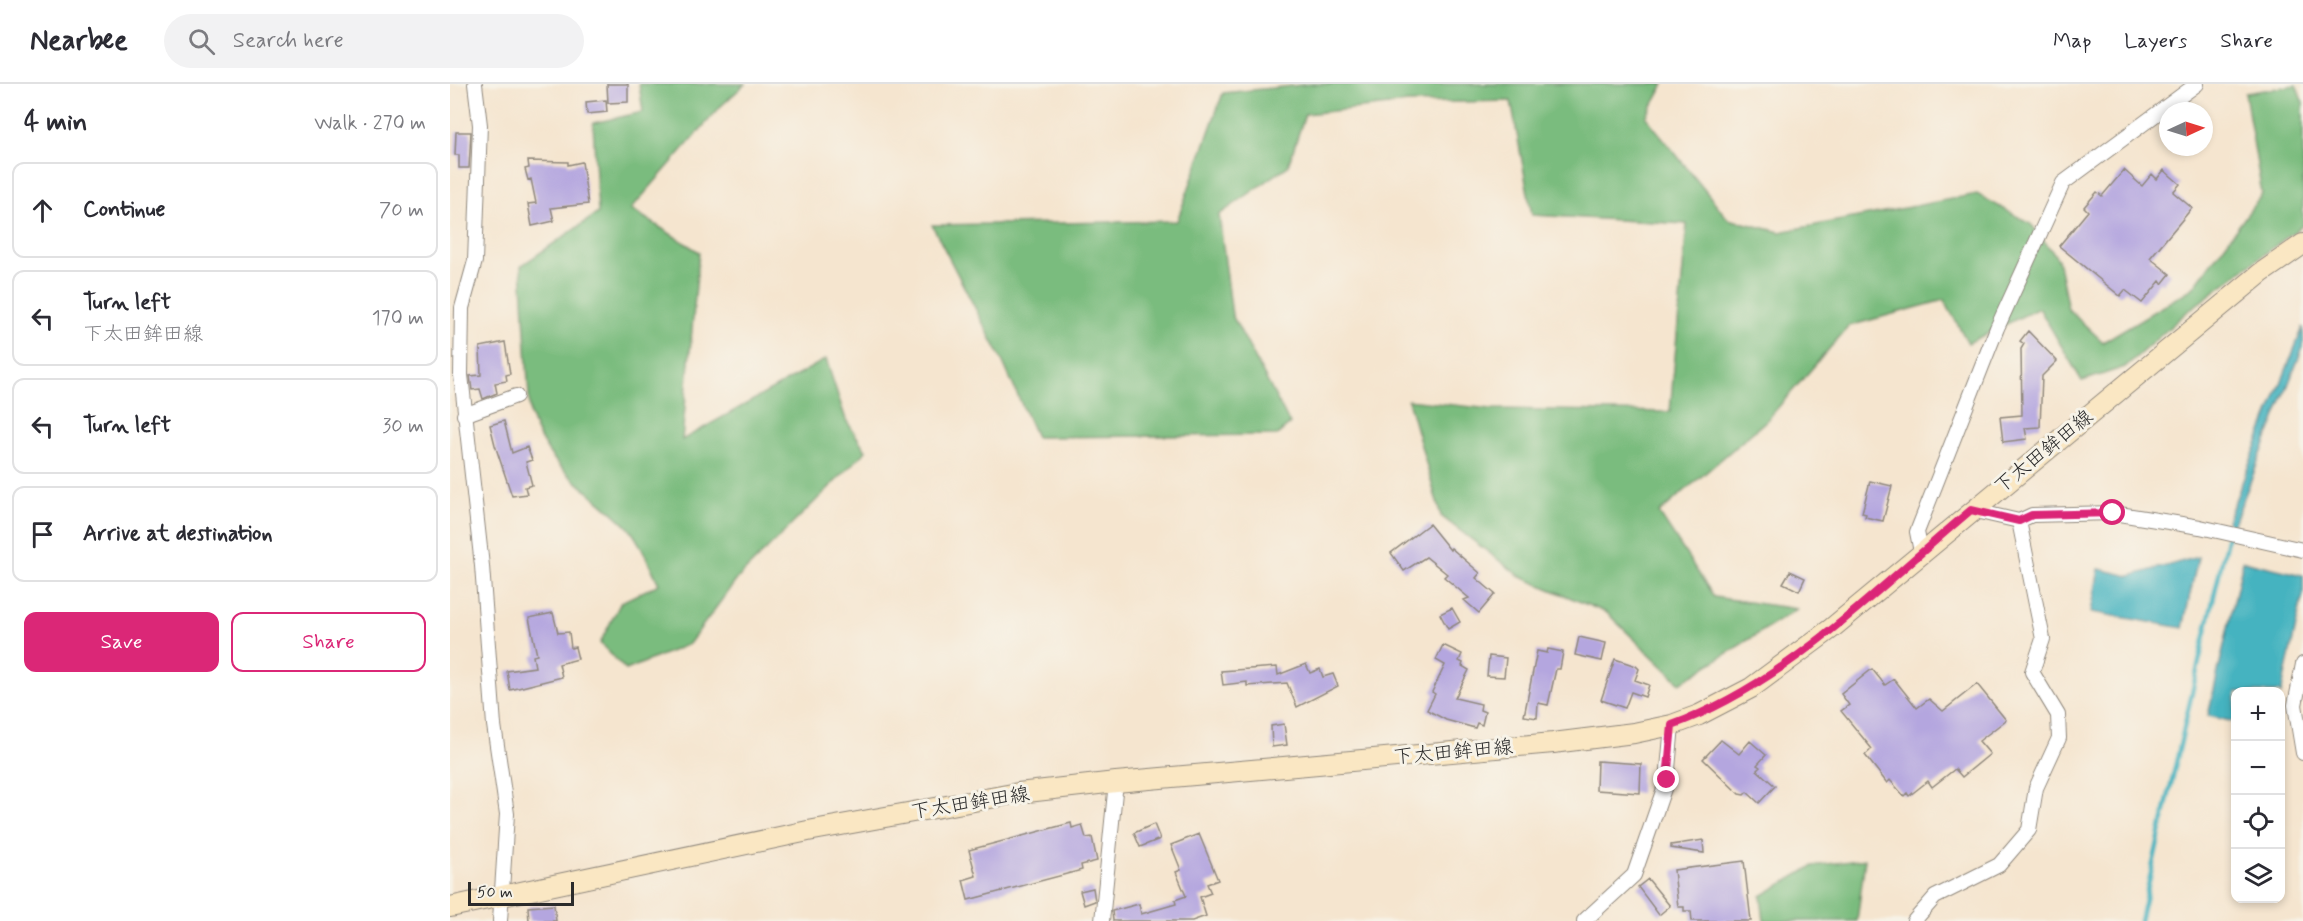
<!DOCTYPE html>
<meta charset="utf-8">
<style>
:root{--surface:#fff;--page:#f2f2f3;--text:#2b2b33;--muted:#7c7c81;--line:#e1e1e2;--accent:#db2777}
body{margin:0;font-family:Mynerve,"Klee One",sans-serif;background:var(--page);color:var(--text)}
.controls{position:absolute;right:18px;bottom:18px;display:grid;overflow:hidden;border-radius:12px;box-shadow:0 3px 9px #0003}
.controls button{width:54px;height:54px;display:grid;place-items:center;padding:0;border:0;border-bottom:2px solid var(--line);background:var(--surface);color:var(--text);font:30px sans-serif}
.compass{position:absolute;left:1709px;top:18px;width:54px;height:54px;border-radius:50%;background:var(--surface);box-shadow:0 3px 9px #0003;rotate:86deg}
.scale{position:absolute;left:18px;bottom:15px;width:106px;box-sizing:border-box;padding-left:6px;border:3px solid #2b2b2b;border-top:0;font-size:16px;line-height:21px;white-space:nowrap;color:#2b2b2b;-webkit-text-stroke:4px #f7f3e8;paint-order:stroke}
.stop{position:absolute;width:18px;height:18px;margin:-14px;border:4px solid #db2777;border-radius:50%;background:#fff}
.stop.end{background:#db2777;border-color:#fff;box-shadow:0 2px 6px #0008}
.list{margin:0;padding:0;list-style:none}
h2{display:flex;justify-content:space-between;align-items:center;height:78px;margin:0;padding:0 24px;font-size:26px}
h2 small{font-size:20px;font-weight:400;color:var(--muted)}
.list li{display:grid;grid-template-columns:39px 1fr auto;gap:18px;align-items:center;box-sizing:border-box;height:96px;margin:0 12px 12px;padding:0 12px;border:2px solid var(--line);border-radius:12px}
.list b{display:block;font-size:22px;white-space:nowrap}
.list p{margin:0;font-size:20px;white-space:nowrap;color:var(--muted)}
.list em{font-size:20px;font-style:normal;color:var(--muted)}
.actions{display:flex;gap:12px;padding:18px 24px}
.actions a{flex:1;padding:14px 0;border:2px solid var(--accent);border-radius:12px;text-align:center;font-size:21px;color:var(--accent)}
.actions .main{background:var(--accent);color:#fff}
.icon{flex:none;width:33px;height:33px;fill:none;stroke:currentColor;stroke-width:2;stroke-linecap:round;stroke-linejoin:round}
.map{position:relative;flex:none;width:1853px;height:837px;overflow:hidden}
header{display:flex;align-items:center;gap:36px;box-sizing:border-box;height:84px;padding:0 30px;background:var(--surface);border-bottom:2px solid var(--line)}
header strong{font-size:28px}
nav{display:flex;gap:33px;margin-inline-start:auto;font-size:21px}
.search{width:420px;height:54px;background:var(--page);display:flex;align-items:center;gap:15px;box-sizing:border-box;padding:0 21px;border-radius:33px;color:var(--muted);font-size:22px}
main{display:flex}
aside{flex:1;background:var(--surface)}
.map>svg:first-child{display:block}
</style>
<header>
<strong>Nearbee</strong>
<div class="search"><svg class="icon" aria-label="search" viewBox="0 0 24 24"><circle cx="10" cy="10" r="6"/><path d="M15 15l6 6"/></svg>Search here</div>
<nav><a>Map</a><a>Layers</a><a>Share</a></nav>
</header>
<main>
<aside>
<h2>4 min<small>Walk · 270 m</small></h2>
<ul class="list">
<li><svg class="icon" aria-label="ahead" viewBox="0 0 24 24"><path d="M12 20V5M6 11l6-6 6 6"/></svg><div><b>Continue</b></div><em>70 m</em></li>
<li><svg class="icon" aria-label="left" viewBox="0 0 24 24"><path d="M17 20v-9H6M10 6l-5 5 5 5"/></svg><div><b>Turn left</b><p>下太田鉾田線</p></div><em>170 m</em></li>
<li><svg class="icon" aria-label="left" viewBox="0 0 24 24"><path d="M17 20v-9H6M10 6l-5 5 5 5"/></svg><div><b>Turn left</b></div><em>30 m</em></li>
<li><svg class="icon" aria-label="arrive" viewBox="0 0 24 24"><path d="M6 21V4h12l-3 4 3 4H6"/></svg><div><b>Arrive at destination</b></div></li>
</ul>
<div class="actions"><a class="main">Save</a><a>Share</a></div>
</aside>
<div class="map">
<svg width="1853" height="837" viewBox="0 0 1853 837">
<rect width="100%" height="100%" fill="#f7f3e8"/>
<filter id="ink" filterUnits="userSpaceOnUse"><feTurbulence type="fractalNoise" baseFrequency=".0167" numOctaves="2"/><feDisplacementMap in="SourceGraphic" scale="12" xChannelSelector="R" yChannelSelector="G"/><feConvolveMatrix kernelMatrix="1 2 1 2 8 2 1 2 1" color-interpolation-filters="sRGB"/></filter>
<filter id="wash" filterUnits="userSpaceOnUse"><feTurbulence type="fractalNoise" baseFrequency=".008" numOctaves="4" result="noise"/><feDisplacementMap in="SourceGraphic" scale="24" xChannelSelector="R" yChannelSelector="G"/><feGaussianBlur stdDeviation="1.35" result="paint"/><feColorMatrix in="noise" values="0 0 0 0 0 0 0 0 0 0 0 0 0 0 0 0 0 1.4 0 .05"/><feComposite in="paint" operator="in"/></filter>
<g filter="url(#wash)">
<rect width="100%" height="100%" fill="#f5e5cf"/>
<!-- forest -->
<path fill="#7abc7e" stroke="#527454" stroke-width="1.5" d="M189 0H295L271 22 181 125 249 168 232 356 376 275 396 336 416 367 288 494 239 560 176 586 150 559 171 518 209 500C200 482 191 458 178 443 138 402 99 389 80 330L71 182 148 129 143 39 193 28Z
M862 0H1214L1196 33 1278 135 1330 148 1527 110 1581 140 1608 175 1618 225 1653 258 1743 204 1812 110 1795 9 1846 1 1853 19V141L1738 227 1675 283 1632 297 1589 224 1518 259 1494 216 1399 242 1318 335 1209 429 1264 513 1347 525 1230 599 1157 529 1071 493 991 432 958 316 1041 325 1220 328 1237 140 1082 131 1061 17 958 19 855 30 838 82 769 131 782 231 840 340 827 351 586 353 552 276 482 141 727 137 773 9Z
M1415 775 1407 837H1314L1311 812 1363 782Z"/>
<!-- water -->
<path fill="#45b3c0" stroke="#386f76" stroke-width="1.5" d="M1853 243V263L1784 439 1777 437Z
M1748 473 1733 544 1641 528 1649 485 1680 492Z
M1793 477 1853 491V510L1831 610 1830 608H1786L1785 638 1758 632Z"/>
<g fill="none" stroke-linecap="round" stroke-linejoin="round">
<!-- stream -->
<path stroke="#45b3c0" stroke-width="4.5" d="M1690 837 1782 433"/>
</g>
<g id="blocks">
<!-- building -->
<path fill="#b4a6df" d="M157 0H178V18L158 19Z
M156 16 157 28 137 30 136 18Z
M6 48H21L19 84H9V71H5Z
M78 77 118 78V81L132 78 138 120 101 124 104 137 82 142 78 120 86 119 81 95 78 96 75 85 79 84Z
M1674 86 1692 102 1702 90 1707 95 1714 86 1730 100 1723 108 1742 124 1700 174 1720 190 1712 200 1710 197 1692 219 1675 206 1670 212 1609 162 1638 127 1634 123 1647 108 1652 112Z
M1578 247 1607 277 1592 292 1590 343 1575 344 1577 355 1553 358 1550 333 1572 331 1571 265 1574 260 1570 257Z
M55 258 60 290 56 291 57 297 45 299 47 309 33 315 30 305 22 306 20 292 31 291 30 263Z
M54 337 62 369 77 363 82 376 76 378 82 401 75 403 77 410 62 412 45 361 40 341Z
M1420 397 1442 402 1433 437 1415 433 1416 430 1412 429Z
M979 440 1000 466 1001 464 1030 489 1026 494 1045 510 1029 529 1014 516 1019 514 994 493 997 490 976 473 954 487 941 469Z
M1340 487 1355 494 1349 507 1333 499Z
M1002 524 1010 538 998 545 990 530Z
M103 529 108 549 119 548 121 564 125 563 128 575 109 580 112 593 60 606 57 587 85 583 83 572 87 571 79 534Z
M1129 553 1156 559 1152 577 1125 571Z
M993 561 1012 570 1009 577 1013 579 1012 582 1019 586 1005 614 1031 620 1030 626 1035 628 1032 641 1027 639 1025 644 996 636 977 626 985 610 982 608 995 581 986 576Z
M1098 565 1113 568 1110 585H1106L1098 621 1088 619 1087 634 1074 632 1087 567 1097 569Z
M1039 572 1056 574 1054 593 1037 592Z
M1165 575 1186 582 1189 585 1185 596 1199 601 1195 613 1181 608 1175 624 1151 616Z
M856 580 860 589 870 585 873 593 883 590 888 602 847 623 837 599 797 602V598L773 601 771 587 827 583 828 591Z
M1422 585 1435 601 1444 595 1467 624 1479 615 1493 627 1527 600 1556 636 1529 657 1540 670 1512 693 1505 685 1482 703 1478 697 1459 712 1457 709 1454 712 1440 696 1437 699 1415 671 1422 665 1391 627 1399 621 1391 610Z
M834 640 837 661 822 663 821 642Z
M1271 656 1289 670 1300 657 1316 671 1307 681 1310 683 1307 686 1325 702 1309 719 1297 708 1294 711 1289 710 1253 675Z
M1147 677 1191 680 1190 709 1146 706Z
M621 739 622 744 632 741 636 754 642 753 647 777 631 781 632 786 518 816 513 796 526 792 519 766Z
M704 740 710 755 690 763 684 749Z
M749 750 768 796 757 800 761 809 750 813 756 832 742 837H663L662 827 689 820 691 830 726 820 725 816 736 812 726 788 731 786 721 761Z
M1253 756 1254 769 1221 764V761Z
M1294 777 1301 837H1242L1241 827H1234V823H1228L1224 786Z
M1198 795 1220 822 1209 831 1188 803Z
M643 804 645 817 634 821 630 807Z
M104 821 106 837H79L78 823Z"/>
</g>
</g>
<g filter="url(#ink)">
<use href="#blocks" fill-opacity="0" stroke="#90887d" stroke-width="1.5"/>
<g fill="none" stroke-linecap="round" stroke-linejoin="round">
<!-- minor casing -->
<g stroke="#90887d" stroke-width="16">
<path id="minor" d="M25 0 30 41 25 177 12 224 11 291 32 482 44 641 57 730 50 837
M14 331 66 312
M1521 426 1569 437 1582 431 1663 429 1750 443 1853 466
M1471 468 1467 448 1547 244 1613 99 1747 0
M1853 580 1845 621 1853 669
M652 837 666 698
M1134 837 1184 791 1217 696 1222 641
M1464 837 1485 813 1549 781 1579 746 1586 704 1609 654 1608 631 1582 588 1593 555 1569 437"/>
</g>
<!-- secondary casing -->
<g stroke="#90887d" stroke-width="22">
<path id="secondary" d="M0 823 358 747 568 709 666 698 1103 659 1184 649 1222 641 1249 631 1301 604 1382 544 1811 189 1853 160"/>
</g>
<!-- minor -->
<use href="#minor" stroke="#fff" stroke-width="14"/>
<!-- secondary -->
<use href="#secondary" stroke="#fae7c3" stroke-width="20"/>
</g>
</g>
<g fill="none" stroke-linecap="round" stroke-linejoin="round" filter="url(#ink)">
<!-- route -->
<path stroke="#db2777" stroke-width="8" d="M1217 696 1222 641C1335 601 1430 502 1521 426L1569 437 1582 431 1663 429"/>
</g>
<g text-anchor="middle" stroke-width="6" stroke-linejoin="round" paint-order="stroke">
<!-- street labels -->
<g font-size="20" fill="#2b2b2b" stroke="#f7f3e8">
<text transform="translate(1593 367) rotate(-39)" y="7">下太田鉾田線</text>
<text transform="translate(1003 667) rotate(-5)" y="7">下太田鉾田線</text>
<text transform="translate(520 718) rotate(-9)" y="7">下太田鉾田線</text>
</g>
</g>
</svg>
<div class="controls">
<button>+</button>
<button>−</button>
<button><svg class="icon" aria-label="locate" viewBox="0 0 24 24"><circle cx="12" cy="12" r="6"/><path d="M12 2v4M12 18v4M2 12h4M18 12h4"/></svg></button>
<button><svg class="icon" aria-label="layers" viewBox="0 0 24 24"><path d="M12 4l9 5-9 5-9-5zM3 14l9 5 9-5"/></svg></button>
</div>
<svg class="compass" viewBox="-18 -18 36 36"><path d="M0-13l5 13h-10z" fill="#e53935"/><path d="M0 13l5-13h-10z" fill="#7c7c81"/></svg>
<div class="scale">50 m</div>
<div class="stop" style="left:1663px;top:429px"></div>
<div class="stop end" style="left:1217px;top:696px"></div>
</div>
</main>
